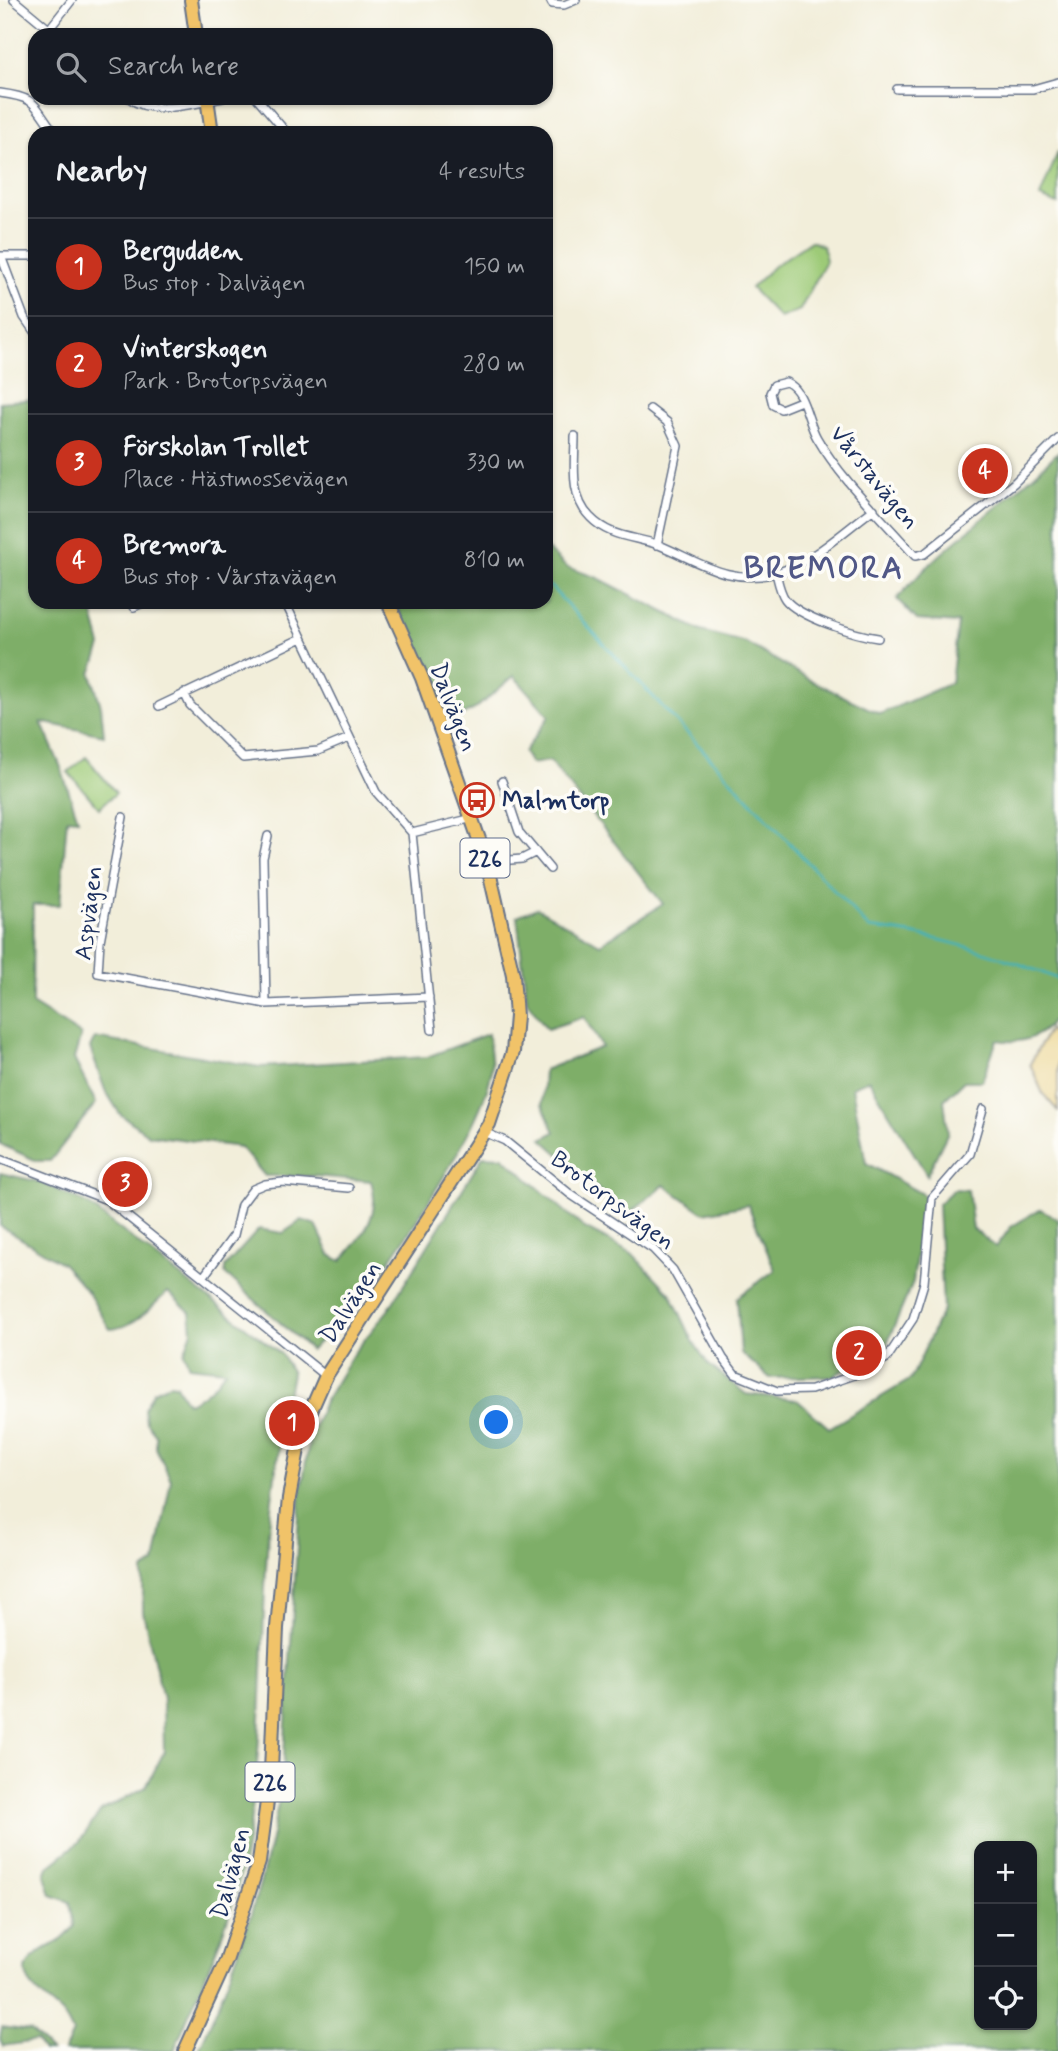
<!DOCTYPE html>
<meta charset="utf-8">
<style>
:root{--surface:#171b24;--page:#242831;--text:#f1f3f6;--muted:#9ea1a6;--line:#363941;--accent:#c8321e}
body{margin:0;font-family:Mynerve,sans-serif;background:var(--page);color:var(--text)}
.controls{position:absolute;right:21px;bottom:21px;display:grid;overflow:hidden;border-radius:14px;box-shadow:0 2px 5px #0004}
.controls button{width:63px;height:63px;display:grid;place-items:center;padding:0;border:0;border-bottom:2px solid var(--line);background:var(--surface);color:var(--text);font:35px sans-serif}
.you{position:absolute;left:497px;top:1423px;width:24px;height:24px;margin:-18px;border:5px solid #fff;border-radius:50%;background:#1a73e8;box-shadow:0 0 0 10px #1a73e833}
.badge{display:grid;place-items:center;width:46px;height:46px;border-radius:50%;background:var(--accent);color:#fff;font-size:23px;font-weight:700}
.pin{position:absolute;translate:-50% -50%;border:4px solid #fff;box-shadow:0 2px 7px #0006}
.list{margin:0;padding:0;list-style:none}
h2{display:flex;justify-content:space-between;align-items:center;height:91px;margin:0;padding:0 28px;font-size:30px}
h2 small{font-size:23px;font-weight:400;color:var(--muted)}
.list li{display:grid;grid-template-columns:46px 1fr auto;gap:21px;align-items:center;box-sizing:border-box;height:98px;padding:0 28px;border-top:2px solid var(--line)}
.list b{display:block;font-size:26px;white-space:nowrap}
.list p{margin:0;font-size:23px;white-space:nowrap;color:var(--muted)}
.list em{font-size:23px;font-style:normal;color:var(--muted)}
.icon{flex:none;width:38px;height:38px;fill:none;stroke:currentColor;stroke-width:2;stroke-linecap:round;stroke-linejoin:round}
.map{position:relative;flex:none;width:1058px;height:2051px;overflow:hidden}
.search{position:absolute;background:var(--surface);box-shadow:0 2px 5px #0004;left:28px;top:28px;width:525px;height:77px;display:flex;align-items:center;gap:18px;box-sizing:border-box;padding:0 24px;border-radius:21px;color:var(--muted);font-size:26px}
.panel{position:absolute;background:var(--surface);box-shadow:0 2px 5px #0004;left:28px;top:126px;width:525px;height:483px;border-radius:21px}
.map>svg:first-child{display:block}
</style>
<div class="map">
<svg width="1058" height="2051" viewBox="0 0 1058 2051">
<rect width="100%" height="100%" fill="#fdfcf7"/>
<filter id="ink" filterUnits="userSpaceOnUse"><feTurbulence type="fractalNoise" baseFrequency=".0143" numOctaves="2"/><feDisplacementMap in="SourceGraphic" scale="14" xChannelSelector="R" yChannelSelector="G"/><feConvolveMatrix kernelMatrix="1 2 1 2 8 2 1 2 1" color-interpolation-filters="sRGB"/></filter>
<filter id="wash" filterUnits="userSpaceOnUse"><feTurbulence type="fractalNoise" baseFrequency=".00686" numOctaves="4" result="noise"/><feDisplacementMap in="SourceGraphic" scale="28" xChannelSelector="R" yChannelSelector="G"/><feGaussianBlur stdDeviation="1.57" result="paint"/><feColorMatrix in="noise" values="0 0 0 0 0 0 0 0 0 0 0 0 0 0 0 0 0 1.4 0 .05"/><feComposite in="paint" operator="in"/></filter>
<g filter="url(#wash)">
<rect width="100%" height="100%" fill="#f2eeda"/>
<!-- green -->
<path fill="#9dca77" stroke="#5c7c6a" stroke-width="2" d="M1058 152V204L1040 197Z
M811 241 823 246 826 261 800 310 780 318 751 288 774 266Z
M86 757 116 793 99 808 68 772Z"/>
<!-- forest -->
<path fill="#7eae68" stroke="#4c6e63" stroke-width="2" fill-rule="evenodd" d="M35 399V602H90L101 646 91 674 101 706 104 735 41 722 60 765 78 819 67 818 60 905H33L32 1004 81 1035 74 1059 96 1103 50 1161H37L0 1144V402Z
M1058 452V989L1054 998 1058 1012C1046 1036 1023 1045 997 1040L982 1081H964L944 1100 948 1132 927 1175 869 1080 852 1087 866 1163 924 1195 913 1282 885 1348 833 1376 770 1378 741 1353 737 1298 775 1270 748 1205 704 1213 664 1185 627 1215 542 1139 555 1132 542 1104 544 1070 602 1047 584 1017 547 1029 527 1001 517 916 537 908 600 944 663 904 550 761 531 764 524 752 549 716 514 676 475 709 449 722 395 602H546V548L566 567 598 578 701 631 746 643 816 683 880 714 951 683 958 623 917 620 897 599C944 543 1007 504 1058 452Z
M488 1034C489 1046 493 1060 491 1072 486 1121 399 1249 367 1292 351 1313 329 1331 311 1350L225 1274V1267L259 1229 283 1233 302 1220 316 1225 330 1255 341 1261C362 1237 382 1215 371 1181L314 1176H265L240 1147 149 1135 120 1114 105 1090 90 1048 95 1038 260 1067 427 1057Z
M483 1156 503 1157 583 1227 632 1253 671 1294 693 1341 708 1364 746 1394 797 1400 829 1428 911 1379 943 1309 938 1204 954 1189 968 1190 973 1229 996 1247 1011 1227 1040 1209 1058 1219V2051H198C239 1961 270 1870 283 1771L300 1499 310 1436 323 1404 353 1354 389 1309ZM979 1846H1032V2025H979Z
M0 1173 40 1182 86 1203 281 1354 292 1373C281 1432 271 1491 267 1551 260 1656 265 1764 242 1868 228 1933 198 1989 174 2051H64L73 2033C70 2027 67 2019 62 2014 49 2000 7 1977 36 1955 52 1942 62 1945 74 1926L70 1902 51 1895 45 1875 48 1867 79 1842 101 1811 146 1787 164 1752 163 1699 143 1612V1571L155 1563 171 1480 156 1448V1435L146 1422 144 1409 154 1391 169 1384 176 1385 187 1403C203 1398 217 1384 225 1370L189 1366 184 1353 192 1331 190 1312 168 1292C149 1308 136 1327 110 1329L87 1291 63 1264 0 1226Z
M2 2027 31 2031 51 2051H43L36 2041 3 2046 0 2039Z"/>
<!-- sand -->
<path fill="#eeda9e" stroke="#84847e" stroke-width="2" d="M1049 1029 1058 1042V1111L1043 1094 1030 1064Z"/>
<g fill="none" stroke-linecap="round" stroke-linejoin="round">
<!-- stream -->
<path stroke="#40b1ba" stroke-width="2.5" d="M550 586 869 928C937 935 995 953 1058 979"/>
</g>
</g>
<g filter="url(#ink)">
<g fill="none" stroke-linecap="round" stroke-linejoin="round">
<!-- street casing -->
<g stroke="#667289" stroke-width="10">
<path id="street" d="M14 0 56 35
M550 0 552 4 564 5 576 0
M50 28 72 0
M897 89H1033L1058 82
M0 93C38 98 33 104 55 133
M129 98C153 117 194 103 223 98
M257 98 287 133
M0 256H35
M1 256 24 317 35 333
M801 401 781 409 773 405 770 393 774 385 786 382C805 390 807 421 817 438 842 481 882 518 915 556L924 554 1014 483 1058 439
M650 409 667 422 678 446 657 545
M575 436C575 463 569 496 590 517 610 538 634 536 659 545 698 561 730 586 776 573 811 563 845 530 874 509
M776 573C778 581 780 592 785 599 798 617 856 635 878 638
M285 602 376 792 412 833 473 818
M134 607 145 602
M184 693 190 705 243 758 318 751 349 738
M159 706 302 638
M502 781 519 832 550 869
M123 817 100 941 98 973 266 1004 429 997
M412 833 432 1030
M487 862 522 859 536 852
M266 1004 263 858 268 836
M484 1132 505 1141 570 1194 653 1249 673 1270 723 1358 735 1374 777 1391 811 1390 857 1374 887 1358 913 1319 924 1283 932 1198 970 1154 983 1109
M0 1159 107 1200 326 1376
M204 1276 234 1235 241 1205 253 1189 265 1184 283 1182 349 1188"/>
</g>
<!-- primary casing -->
<g stroke="#667289" stroke-width="16">
<path id="primary" d="M191 0 196 35
M207 98 212 133
M185 2051 226 1961 259 1862 271 1771 277 1628 289 1498 301 1433 326 1376 489 1124 513 1052 516 1016 513 975 487 862 422 678 388 602"/>
</g>
<!-- street -->
<use href="#street" stroke="#fff" stroke-width="7"/>
<!-- primary -->
<use href="#primary" stroke="#f1c369" stroke-width="12"/>
</g>
</g>
<!-- icons -->
<defs>
<g id="bus-ring" transform="scale(1.75)"><circle r="9.5" fill="#fdfcf7" stroke="#c8321e" stroke-width="1.5"/><path d="M-5-6H5V4H4V6H2V4H-2V6H-4V4H-5ZM-3.5-4V0h7V-4ZM-3.5 1.2v1.5H-2V1.2ZM2 1.2v1.5H3.5V1.2Z" fill="#c8321e"/></g>
</defs>
<g fill-rule="evenodd">
<use href="#bus-ring" x="477" y="800"/>
</g>
<g text-anchor="middle" stroke-width="7" stroke-linejoin="round" paint-order="stroke">
<!-- shield labels -->
<g fill="#fdfcf7" stroke="#5f6c8c" stroke-width="2">
<rect x="460.5" y="838.5" width="49" height="39" rx="5"/>
<rect x="245.5" y="1762.5" width="49" height="39" rx="5"/>
</g>
<g font-size="23" font-weight="bold" fill="#1b2f5e">
<text x="485" y="866">226</text>
<text x="270" y="1790">226</text>
</g>
<!-- street labels -->
<g font-size="24" fill="#1b2f5e" stroke="#fdfcf7">
<text transform="translate(875 477) rotate(51)" y="8">Vårstavägen</text>
<text transform="translate(454 707) rotate(69)" y="8">Dalvägen</text>
<text transform="translate(88 913) rotate(-83)" y="8">Aspvägen</text>
<text transform="translate(613 1200) rotate(37)" y="8">Brotorpsvägen</text>
<text transform="translate(350 1302) rotate(-57)" y="8">Dalvägen</text>
<text transform="translate(230 1873) rotate(-75)" y="8">Dalvägen</text>
</g>
<!-- poi labels -->
<g font-size="24" font-weight="bold" fill="#1b2f5e" stroke="#fdfcf7" text-anchor="start">
<text x="502" y="808">Malmtorp</text>
</g>
<!-- district labels -->
<g font-size="32" font-weight="bold" letter-spacing="2" fill="#515887" stroke="#fdfcf7">
<text x="824" y="578">BREMORA</text>
</g>
</g>
</svg>
<div class="controls">
<button>+</button>
<button>−</button>
<button><svg class="icon" aria-label="locate" viewBox="0 0 24 24"><circle cx="12" cy="12" r="6"/><path d="M12 2v4M12 18v4M2 12h4M18 12h4"/></svg></button>
</div>
<div class="you"></div>
<div class="pin badge" style="left:292px;top:1423px">1</div>
<div class="pin badge" style="left:859px;top:1353px">2</div>
<div class="pin badge" style="left:125px;top:1184px">3</div>
<div class="pin badge" style="left:985px;top:471px">4</div>
<div class="search"><svg class="icon" aria-label="search" viewBox="0 0 24 24"><circle cx="10" cy="10" r="6"/><path d="M15 15l6 6"/></svg>Search here</div>
<section class="panel">
<h2>Nearby<small>4 results</small></h2>
<ul class="list">
<li><span class="badge">1</span><div><b>Bergudden</b><p>Bus stop · Dalvägen</p></div><em>150 m</em></li>
<li><span class="badge">2</span><div><b>Vinterskogen</b><p>Park · Brotorpsvägen</p></div><em>280 m</em></li>
<li><span class="badge">3</span><div><b>Förskolan Trollet</b><p>Place · Hästmossevägen</p></div><em>330 m</em></li>
<li><span class="badge">4</span><div><b>Bremora</b><p>Bus stop · Vårstavägen</p></div><em>810 m</em></li>
</ul>
</section>
</div>
